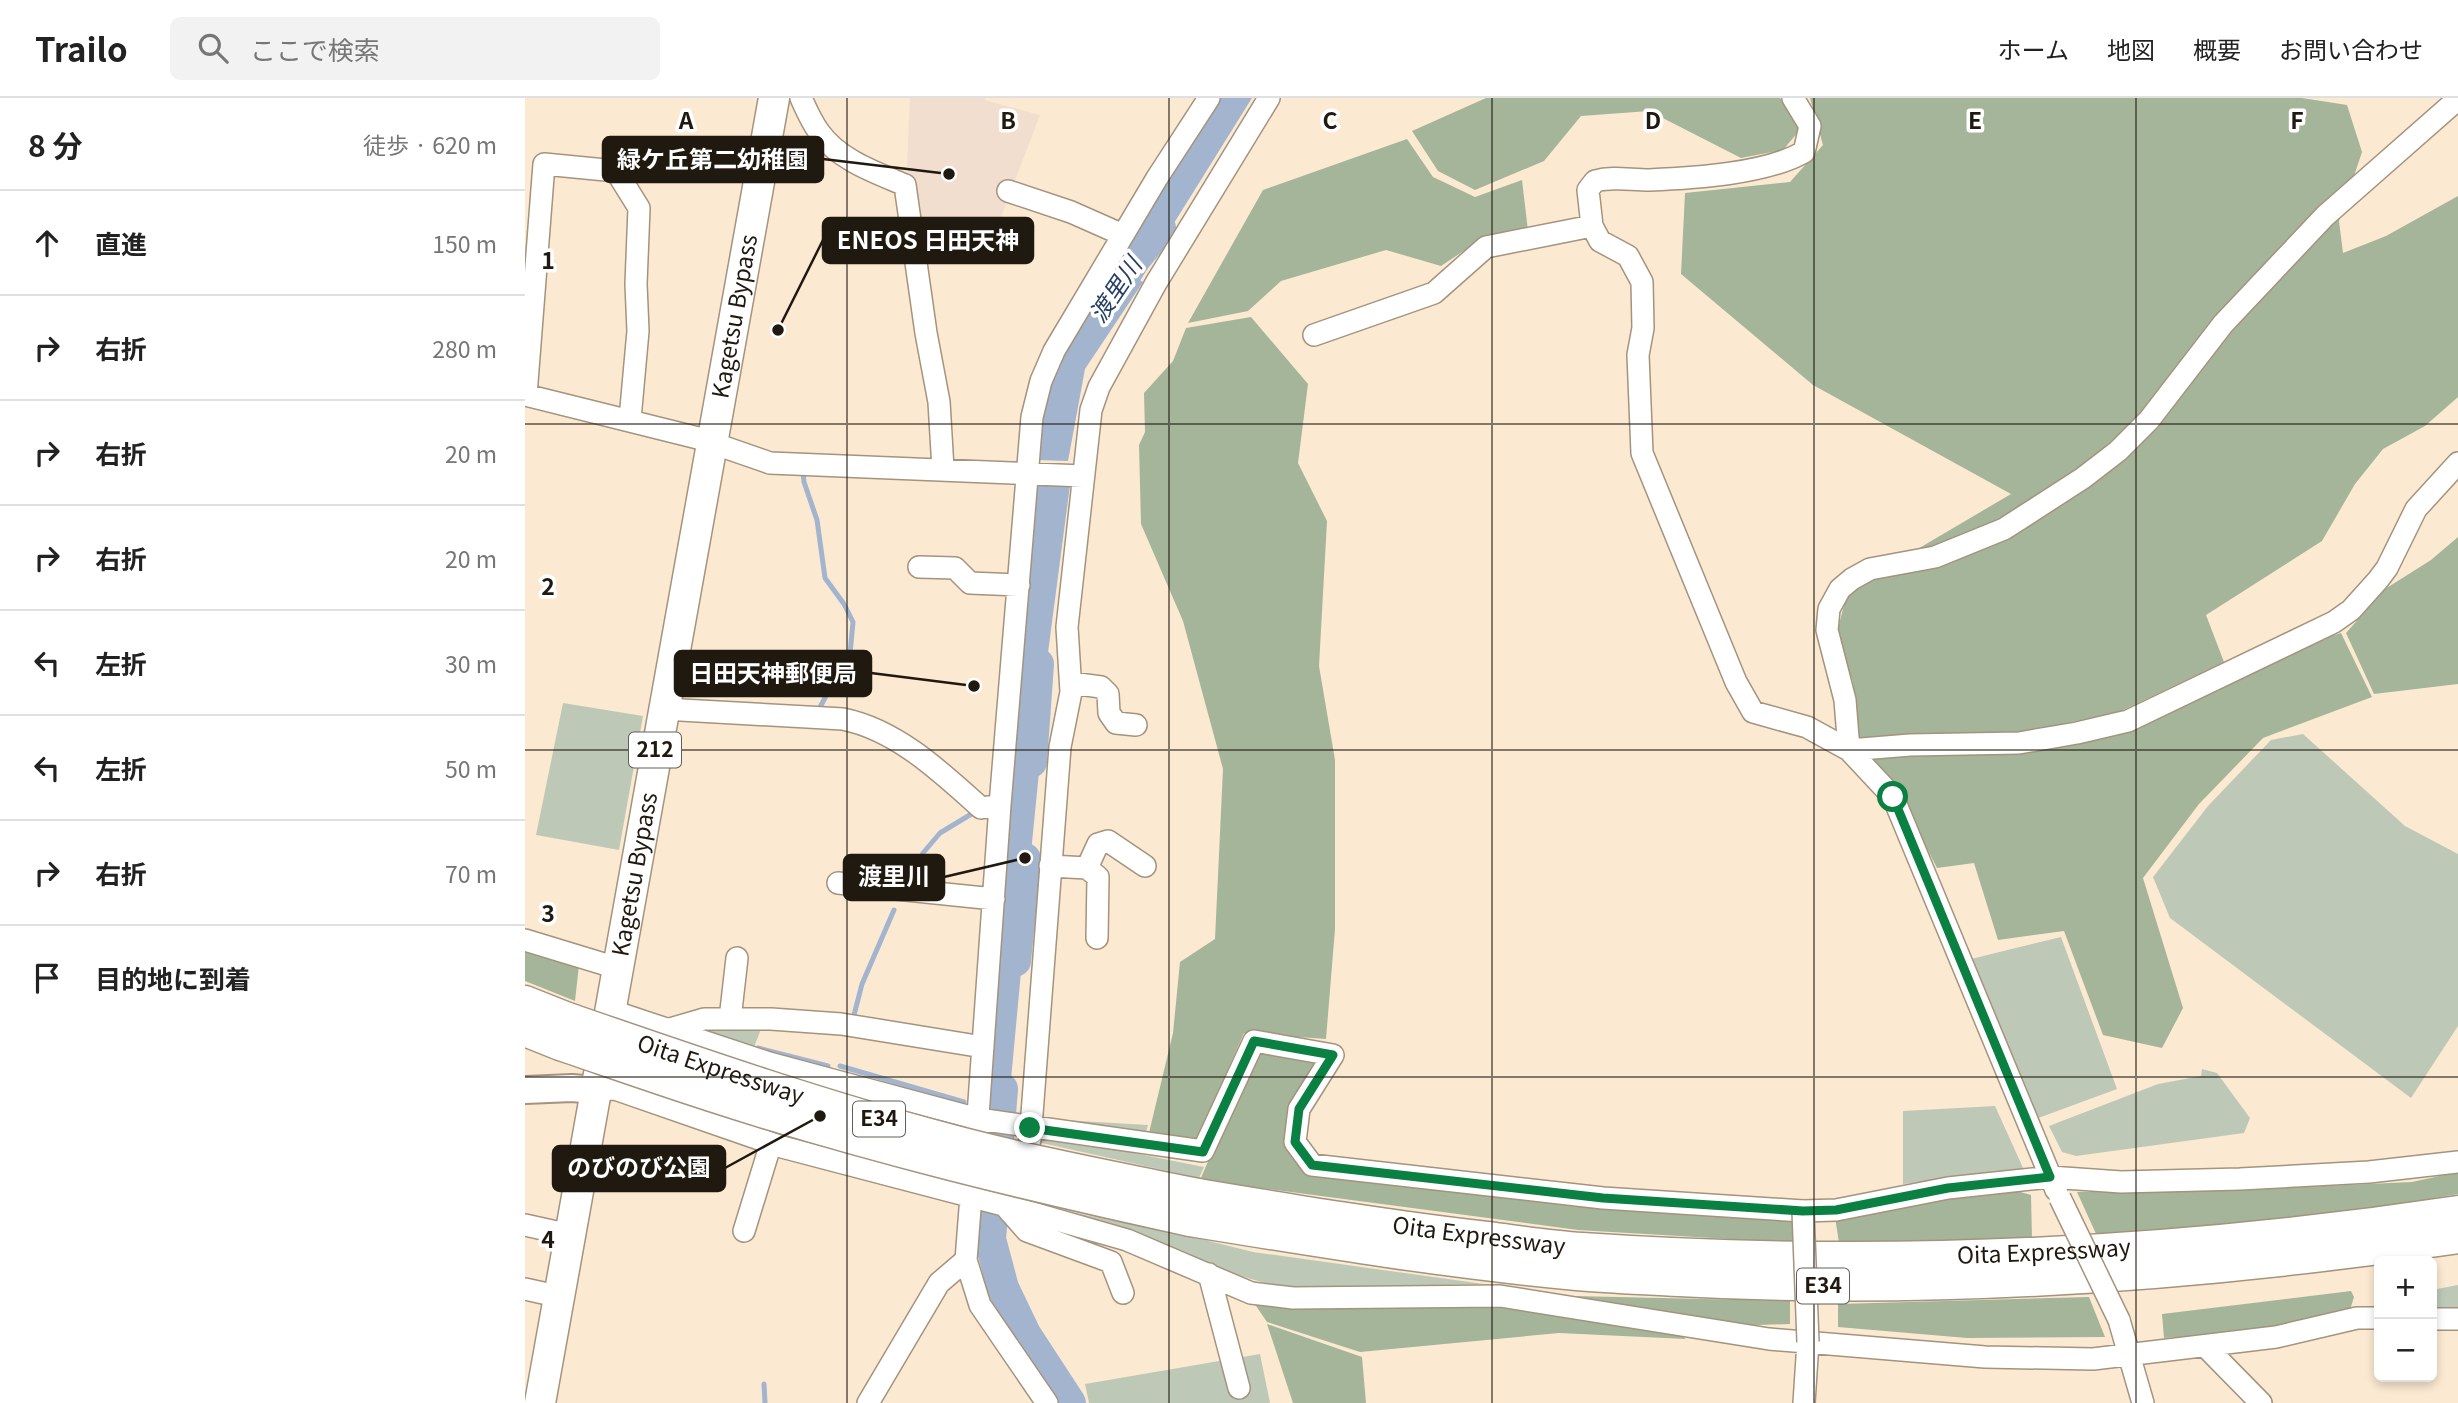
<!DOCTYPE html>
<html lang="ja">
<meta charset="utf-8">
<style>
:root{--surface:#fff;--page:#f2f2f2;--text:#222;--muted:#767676;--line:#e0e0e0}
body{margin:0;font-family:Georgia,"Noto Sans JP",serif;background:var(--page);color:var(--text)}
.controls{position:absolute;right:21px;bottom:21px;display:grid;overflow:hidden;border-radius:10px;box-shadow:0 4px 10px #0003}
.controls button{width:63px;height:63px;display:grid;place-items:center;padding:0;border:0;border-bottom:2px solid var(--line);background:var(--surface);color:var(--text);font:35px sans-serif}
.stop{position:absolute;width:21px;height:21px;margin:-16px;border:5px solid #0b8043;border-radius:50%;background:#fff}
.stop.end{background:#0b8043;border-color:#fff;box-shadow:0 2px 7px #0008}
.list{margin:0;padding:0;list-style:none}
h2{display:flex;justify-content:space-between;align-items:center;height:91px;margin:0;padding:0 28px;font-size:30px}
h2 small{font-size:23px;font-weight:400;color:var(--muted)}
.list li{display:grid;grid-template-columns:46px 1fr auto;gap:21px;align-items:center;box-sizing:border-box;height:105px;padding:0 28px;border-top:2px solid var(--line)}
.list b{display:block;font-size:26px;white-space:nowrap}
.list em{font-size:23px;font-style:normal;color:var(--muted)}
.icon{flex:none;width:38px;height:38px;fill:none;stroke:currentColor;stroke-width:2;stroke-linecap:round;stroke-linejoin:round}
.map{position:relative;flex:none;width:1933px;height:1305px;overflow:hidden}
header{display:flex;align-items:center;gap:42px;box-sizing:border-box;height:98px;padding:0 35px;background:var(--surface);border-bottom:2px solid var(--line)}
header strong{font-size:33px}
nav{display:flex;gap:38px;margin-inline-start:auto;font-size:24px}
.search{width:490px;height:63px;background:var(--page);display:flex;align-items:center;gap:18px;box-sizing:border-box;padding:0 24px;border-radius:10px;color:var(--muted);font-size:26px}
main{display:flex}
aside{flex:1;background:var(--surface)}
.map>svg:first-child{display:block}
</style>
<header>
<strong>Trailo</strong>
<div class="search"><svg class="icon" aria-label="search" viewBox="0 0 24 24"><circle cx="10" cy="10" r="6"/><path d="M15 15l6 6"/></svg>ここで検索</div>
<nav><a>ホーム</a><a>地図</a><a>概要</a><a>お問い合わせ</a></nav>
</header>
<main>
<aside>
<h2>8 分<small>徒歩 · 620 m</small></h2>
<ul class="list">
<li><svg class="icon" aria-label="ahead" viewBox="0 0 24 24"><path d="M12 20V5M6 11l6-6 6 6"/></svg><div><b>直進</b></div><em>150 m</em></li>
<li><svg class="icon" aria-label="right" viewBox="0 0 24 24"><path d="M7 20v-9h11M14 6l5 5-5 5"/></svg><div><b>右折</b></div><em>280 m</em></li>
<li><svg class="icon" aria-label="right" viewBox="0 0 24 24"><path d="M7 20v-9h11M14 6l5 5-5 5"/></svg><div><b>右折</b></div><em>20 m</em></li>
<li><svg class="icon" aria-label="right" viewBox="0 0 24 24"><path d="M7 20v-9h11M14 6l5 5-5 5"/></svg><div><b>右折</b></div><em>20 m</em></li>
<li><svg class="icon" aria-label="left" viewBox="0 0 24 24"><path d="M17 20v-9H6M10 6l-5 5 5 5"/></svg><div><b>左折</b></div><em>30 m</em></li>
<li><svg class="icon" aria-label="left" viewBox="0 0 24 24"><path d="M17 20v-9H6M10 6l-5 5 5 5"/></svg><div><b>左折</b></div><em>50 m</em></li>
<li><svg class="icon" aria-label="right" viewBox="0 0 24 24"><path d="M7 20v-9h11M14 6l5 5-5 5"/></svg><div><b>右折</b></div><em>70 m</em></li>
<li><svg class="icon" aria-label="arrive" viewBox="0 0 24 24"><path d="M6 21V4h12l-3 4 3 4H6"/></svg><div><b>目的地に到着</b></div></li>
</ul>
</aside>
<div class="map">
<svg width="1933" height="1305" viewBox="0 0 1933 1305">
<rect width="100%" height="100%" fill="#fce9d2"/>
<!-- education -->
<path fill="#f1dece" d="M385 0H460V2L515 17 473 127 397 169 382 68Z"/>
<!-- green -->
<path fill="#bdc9b6" d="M38 605 118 618 94 752 11 737Z
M1778 636 1880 728 1933 756V928L1886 1000 1645 820 1628 779 1683 708 1746 642Z
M1536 839 1592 991 1508 1022 1446 861Z
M183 926H238L229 949 179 932Z
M1677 971 1692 975 1725 1020 1719 1035 1551 1058 1537 1054 1524 1028 1633 986 1676 978Z
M1470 1008 1499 1072 1378 1086V1013Z
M521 1021 623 1027 619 1042Z
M529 1039 679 1069 674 1080 508 1043Z
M545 1114 660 1137 728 1154 959 1186 758 1190 705 1175 658 1153Z
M1933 1187V1216H1907V1192Z
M735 1256 745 1305H564L560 1286Z"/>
<!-- forest -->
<path fill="#a4b59a" d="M961 0H1255L1279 27 1258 52 1216 60 1124 13 1056 18 1019 63 950 92 913 73 887 33Z
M1285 0H1777L1822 7 1837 54 1814 123 1818 155 1861 138 1933 98V299L1900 328 1858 351 1830 386 1797 443 1681 517 1699 564 1596 613 1501 634 1331 643 1328 584 1311 538 1323 492 1486 396 1288 287 1156 176 1160 95 1265 84 1298 47Z
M882 41 908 79 950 99 997 82 1003 133 955 142 916 168 861 152 756 183 723 213 663 225 738 92Z
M726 219 783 286 773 365 802 423 794 568 810 662V831L801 941 719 935 672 1042 623 1039 648 935 655 864 690 841 698 671 658 523 616 426 614 347 620 334 619 295 648 263 661 230Z
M1933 439V586L1849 596 1821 535 1860 491 1906 462Z
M1816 535 1847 599 1738 640 1674 706 1618 780 1658 910 1637 950 1578 937 1539 833 1473 842 1449 765 1412 770 1373 694 1340 658 1493 654 1540 648 1610 631 1774 548Z
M0 849 54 867 50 903 0 883Z
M732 951 794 962 770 1009 783 1072 1270 1121V1145L1053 1132 675 1082Z
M1933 1074V1096L1816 1116 1572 1138 1552 1094 1710 1092 1887 1084Z
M1481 1090 1506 1097 1507 1141 1314 1145 1310 1119Z
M1826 1193 1829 1199 1825 1212 1724 1234 1639 1240 1637 1216Z
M1049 1198 1265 1203V1226L1204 1228Z
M1564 1199 1580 1239 1442 1240 1313 1229V1206Z
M727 1202H950L1154 1236 1161 1241 1034 1235 835 1254 742 1224Z
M742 1226 837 1259 841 1305H768Z"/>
<!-- water -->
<path fill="#a3b4ce" d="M692 0H727L621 170 594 155Z
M587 164 618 184 560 271 543 363 511 362 520 298 534 261Z
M510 385 545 387 516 608 490 607Z
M487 622 519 624 501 805 474 802Z
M474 817 501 820 483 1014 464 1013 461 1009Z"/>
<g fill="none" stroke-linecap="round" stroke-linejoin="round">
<!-- stream -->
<path stroke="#a3b4ce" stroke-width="5" d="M278 374 279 384 292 422 300 480 319 506 328 524 324 567 318 580 301 598 293 613
M381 785 398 755 415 735 453 712
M328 921 337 886 369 812
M233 950 303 968
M315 968 439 1004
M239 1286 240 1305"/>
<!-- river -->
<path stroke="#a3b4ce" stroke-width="32" d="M580 208 610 161 635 130
M506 664 513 566
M490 863 500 761
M477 991 465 1141 478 1190 500 1236 545 1305"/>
<!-- minor casing -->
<g stroke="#a4937d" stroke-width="24">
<path id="minor" d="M276 0C281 11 286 23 294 34 314 62 349 74 380 87L401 235 414 304 418 371
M1268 0 1285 28 1279 54C1240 76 1169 80 1124 82 1105 82 1088 78 1070 83L1063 92 1067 128 1075 143 1103 158 1117 184 1118 230 1113 257 1117 355 1211 584 1228 614 1282 629 1324 652 1368 699 1531 1092
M483 93 546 114 598 137
M789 237 909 195 961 149 1067 128
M0 297 173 340 245 365 558 378
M1 297 19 66 91 73 114 110 111 186 113 233 105 321
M394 469 430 470 445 485 494 487
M546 585 576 589 583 596 584 615 591 625 611 627
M138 611 318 621C372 632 416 674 456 710L475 707
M1324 652 1320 602 1302 532 1304 511 1315 491 1327 481 1345 471 1410 459 1479 431 1558 380 1593 353 1624 322 1698 226 1800 118 1933 1
M1324 652 1385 647 1494 645 1552 635 1603 623 1809 524 1826 512 1853 482 1862 470 1891 411 1933 365
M525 768 562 770 573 746 583 743 620 768
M562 770 573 779 572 840
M313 785 469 801
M0 842 92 870
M84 912 244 965 453 1021 678 1053 729 943 808 957 774 1011 770 1044 787 1067 1078 1100 1278 1113 1311 1112 1423 1090 1525 1079 1596 1084 1715 1081 1844 1074 1933 1064
M205 921 212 860
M145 931 179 921H246L316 926 458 949
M70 992 90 991 257 1049 497 1112 602 1142 726 1195 768 1200 975 1198 1244 1241 1460 1259 1568 1261 1751 1239 1832 1220H1854
M452 1032 475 707 507 319 516 283 529 253 632 80 684 0
M505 1042 535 649 546 594 542 529 566 312 574 289 631 185 744 0
M447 1085 441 1162 455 1207 522 1305
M480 1108 502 1133 586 1164 598 1195
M0 1127 45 1137
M219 1133 246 1045
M684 1176 714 1290
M0 1191 18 1195
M1907 1221H1933
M1594 1222 1618 1305
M1680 1248 1736 1305
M343 1305 414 1185 441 1162
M1279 1305 1283 1244"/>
</g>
<!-- major casing -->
<g stroke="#a4937d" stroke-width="30">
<path id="major" d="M0 992 47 990 70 992"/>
</g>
<!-- highway casing -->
<g stroke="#a4937d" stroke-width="33">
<g id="highway">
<path d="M0 903 43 920"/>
<path d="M0 933 35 947"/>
<path id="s1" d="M673 1096C769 1112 865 1128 962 1139 994 1143 1025 1148 1057 1150 1351 1170 1642 1157 1933 1113"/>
<path d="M665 1123C794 1144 922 1165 1052 1177 1086 1180 1120 1181 1154 1183 1415 1197 1675 1178 1933 1140"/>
<path id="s2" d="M15 1305 249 0"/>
</g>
</g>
<!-- minor -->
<use href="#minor" stroke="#fff" stroke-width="21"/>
<!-- major -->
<use href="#major" stroke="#fff" stroke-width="26"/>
<!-- highway -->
<use href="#highway" stroke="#fff" stroke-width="30"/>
<!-- minor-bridge casing -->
<g stroke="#a4937d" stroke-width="24" stroke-linecap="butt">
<path id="minor-bridge" d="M1535 1100 1594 1222
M1278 1113 1283 1244"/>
</g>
<!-- highway-bridge casing -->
<g stroke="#a4937d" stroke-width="33" stroke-linecap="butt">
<g id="highway-bridge">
<path id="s3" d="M43 920C168 963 294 1007 423 1041 505 1063 589 1079 673 1096"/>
<path d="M35 947C85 964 136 982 186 998 343 1049 504 1088 665 1123"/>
</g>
</g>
<!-- minor-bridge -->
<use href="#minor-bridge" stroke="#fff" stroke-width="21"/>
<!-- highway-bridge -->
<use href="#highway-bridge" stroke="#fff" stroke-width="30"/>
</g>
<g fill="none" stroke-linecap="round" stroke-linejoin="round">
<!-- route -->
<path stroke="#0b8043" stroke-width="9" d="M505 1030 678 1054 729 943 808 957 774 1011 770 1044 787 1067 1078 1100 1278 1113 1311 1112 1423 1090 1525 1079 1368 699"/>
</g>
<!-- grid -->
<path fill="none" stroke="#1f1910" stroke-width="2" stroke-opacity="0.55" d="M322 0V1305M644 0V1305M967 0V1305M1289 0V1305M1611 0V1305M0 326H1933M0 652H1933M0 979H1933"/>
<g text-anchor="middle" stroke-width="7" stroke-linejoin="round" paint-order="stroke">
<!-- shield labels -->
<g fill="#fff" stroke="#625e58" stroke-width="2">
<rect x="104" y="634.5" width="52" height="35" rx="5"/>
<rect x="328" y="1003.5" width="52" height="35" rx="5"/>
<rect x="1272" y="1170.5" width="52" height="35" rx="5"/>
</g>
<g font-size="21" font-weight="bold" fill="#1f1910">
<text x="130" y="659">212</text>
<text x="354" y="1028">E34</text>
<text x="1298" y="1195">E34</text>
</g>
<!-- street labels -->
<g font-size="23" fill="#1f1910" stroke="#fff">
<text dy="8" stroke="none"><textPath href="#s2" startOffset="1104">Kagetsu Bypass</textPath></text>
<text dy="8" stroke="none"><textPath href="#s2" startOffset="537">Kagetsu Bypass</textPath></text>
<text dy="8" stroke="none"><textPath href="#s3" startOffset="161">Oita Expressway</textPath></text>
<text dy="8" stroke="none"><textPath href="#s1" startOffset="284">Oita Expressway</textPath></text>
<text dy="8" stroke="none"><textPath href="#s1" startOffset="850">Oita Expressway</textPath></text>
</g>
<!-- water labels -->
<g font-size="24" font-style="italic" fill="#273f65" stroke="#fff">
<text transform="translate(591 192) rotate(-56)" y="8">渡里川</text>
</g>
</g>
<g font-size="23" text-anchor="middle" font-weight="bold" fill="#1f1910" stroke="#fff" stroke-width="7" stroke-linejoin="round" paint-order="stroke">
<text x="161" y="31">A</text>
<text x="483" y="31">B</text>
<text x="805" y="31">C</text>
<text x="1128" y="31">D</text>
<text x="1450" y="31">E</text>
<text x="1772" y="31">F</text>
<text x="23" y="171">1</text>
<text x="23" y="497">2</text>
<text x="23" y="824">3</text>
<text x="23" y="1150">4</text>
</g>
<!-- callouts -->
<path fill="none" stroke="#1f1910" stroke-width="2.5" d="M424 76L298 61M253 232L298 142M449 588L346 575M500 760L419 779M295 1018L200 1070"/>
<g fill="#1f1910" stroke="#fff" stroke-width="2.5">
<circle cx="424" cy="76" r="7"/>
<circle cx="253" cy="232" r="7"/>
<circle cx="449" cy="588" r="7"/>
<circle cx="500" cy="760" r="7"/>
<circle cx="295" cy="1018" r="7"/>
</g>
<g fill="#1f1910" stroke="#1f1910" stroke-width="2.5">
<rect x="78" y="39" width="220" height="45" rx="7"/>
<rect x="298" y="120" width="210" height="45" rx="7"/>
<rect x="150" y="553" width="196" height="45" rx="7"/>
<rect x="319" y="757" width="100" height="45" rx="7"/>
<rect x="28" y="1048" width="172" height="45" rx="7"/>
</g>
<g font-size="24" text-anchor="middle" font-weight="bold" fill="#fff">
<text x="188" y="70">緑ケ丘第二幼稚園</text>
<text x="403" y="151">ENEOS 日田天神</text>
<text x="248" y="584">日田天神郵便局</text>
<text x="369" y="787">渡里川</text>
<text x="114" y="1078">のびのび公園</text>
</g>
</svg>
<div class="controls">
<button>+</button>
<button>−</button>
</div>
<div class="stop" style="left:1368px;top:699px"></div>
<div class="stop end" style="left:505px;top:1030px"></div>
</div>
</main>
